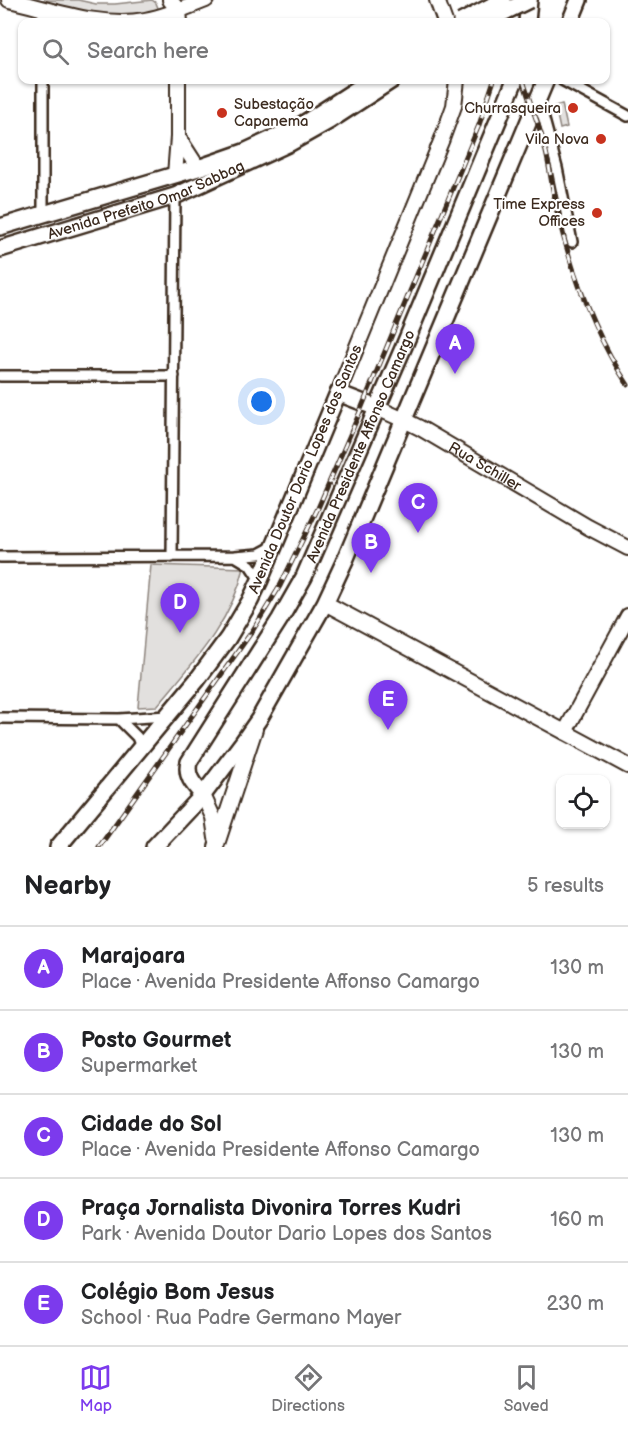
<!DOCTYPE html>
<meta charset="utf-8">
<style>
:root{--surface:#fff;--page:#f6f6f6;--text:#202124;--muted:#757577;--line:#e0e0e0;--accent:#7c3aed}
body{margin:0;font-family:"Balsamiq Sans",sans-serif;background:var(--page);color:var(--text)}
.controls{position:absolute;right:18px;bottom:18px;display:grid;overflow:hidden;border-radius:12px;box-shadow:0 2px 4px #0004}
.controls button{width:54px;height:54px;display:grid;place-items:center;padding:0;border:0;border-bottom:2px solid var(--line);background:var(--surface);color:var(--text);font:30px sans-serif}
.you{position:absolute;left:262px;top:402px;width:21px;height:21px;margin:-15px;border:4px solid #fff;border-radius:50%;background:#1a73e8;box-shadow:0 0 0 9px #1a73e833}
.badge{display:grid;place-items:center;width:39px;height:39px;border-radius:50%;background:var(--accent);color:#fff;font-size:20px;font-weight:700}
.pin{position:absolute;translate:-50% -50px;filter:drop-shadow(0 2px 3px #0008)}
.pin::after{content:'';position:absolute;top:32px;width:21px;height:18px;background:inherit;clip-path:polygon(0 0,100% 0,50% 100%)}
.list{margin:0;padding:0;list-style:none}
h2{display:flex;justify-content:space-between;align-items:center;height:78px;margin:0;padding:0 24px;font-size:26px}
h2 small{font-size:20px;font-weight:400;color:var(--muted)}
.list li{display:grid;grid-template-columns:39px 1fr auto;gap:18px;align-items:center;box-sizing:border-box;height:84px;padding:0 24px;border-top:2px solid var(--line)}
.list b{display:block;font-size:22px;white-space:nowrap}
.list p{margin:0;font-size:20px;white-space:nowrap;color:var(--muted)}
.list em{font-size:20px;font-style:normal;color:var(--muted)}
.icon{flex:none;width:33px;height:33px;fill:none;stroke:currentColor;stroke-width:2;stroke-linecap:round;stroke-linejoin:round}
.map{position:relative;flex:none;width:628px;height:847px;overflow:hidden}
.search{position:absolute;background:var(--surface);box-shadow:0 2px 4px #0004;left:18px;right:18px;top:18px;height:66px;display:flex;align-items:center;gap:15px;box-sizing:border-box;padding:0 21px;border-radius:12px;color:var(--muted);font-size:22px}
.sheet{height:498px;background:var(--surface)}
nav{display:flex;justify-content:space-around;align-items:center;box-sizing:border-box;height:84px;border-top:2px solid var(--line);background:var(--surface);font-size:16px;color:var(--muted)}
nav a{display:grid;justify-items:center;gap:3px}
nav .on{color:var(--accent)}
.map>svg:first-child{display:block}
</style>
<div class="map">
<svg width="628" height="847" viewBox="0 0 628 847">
<rect width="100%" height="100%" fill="#fff"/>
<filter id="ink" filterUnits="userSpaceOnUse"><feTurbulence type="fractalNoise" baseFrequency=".0167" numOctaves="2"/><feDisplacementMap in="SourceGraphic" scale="12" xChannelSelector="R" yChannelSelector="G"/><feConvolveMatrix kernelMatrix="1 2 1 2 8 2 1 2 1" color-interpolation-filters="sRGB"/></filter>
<g filter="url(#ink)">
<!-- green -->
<path fill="#e2e0de" stroke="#8e857e" stroke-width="1.5" d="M22 0H78L96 4H115L152 0 156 3 158 8 155 14 98 17Z
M562 104 567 127 560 129 555 106Z
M151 565 244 568C231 623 192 664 157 706L138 707Z"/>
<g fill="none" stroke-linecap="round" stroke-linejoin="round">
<!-- street casing -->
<g stroke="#3b2a1e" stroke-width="14">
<path id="street" d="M43 8V22
M562 80 628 116
M539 101 557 168 572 242
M43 214V80
M0 376H174
M235 556 250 565 260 580
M0 557 235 556 259 554 274 546
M172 557 175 196
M0 718 119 719 167 716
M119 719 137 737 141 747"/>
</g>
<!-- secondary casing -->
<g stroke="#3b2a1e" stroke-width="18">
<g id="secondary">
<path d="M9 0C53 10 100 28 145 20 166 16 186 8 206 0"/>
<path d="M170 0 179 11 180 22"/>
<path d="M437 0 445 22"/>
<path d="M178 137 198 168"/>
<path d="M175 175 178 137V80"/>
<path d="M338 393 442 139 454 106 457 80"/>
<path id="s1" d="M377 408 404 420 420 428 588 527 628 548"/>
<path d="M325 603 628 766"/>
<path d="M565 732 628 616"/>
<path d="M203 795 213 817 216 838"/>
<path d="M216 847 255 729"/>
</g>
</g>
<!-- primary casing -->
<g stroke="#3b2a1e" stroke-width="20">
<g id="primary">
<path d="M527 22 529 0"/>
<path d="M570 22 579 0"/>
<path d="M0 227 198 168 244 152 300 126 371 80"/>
<path id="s2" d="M0 249 175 196 290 143 329 121 392 80"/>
<path id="s3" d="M203 795C194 785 185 776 189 762L280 619 304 577 404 346 515 80"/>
<path d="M58 847 197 680 228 638 250 601 260 580 338 393 377 408"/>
<path d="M154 847 203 795 243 742 259 719 325 603 346 558 546 80"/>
</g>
</g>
<!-- street -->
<use href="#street" stroke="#fff" stroke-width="9"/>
<!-- secondary -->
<use href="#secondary" stroke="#fff" stroke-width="14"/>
<!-- primary -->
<use href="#primary" stroke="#fff" stroke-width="15"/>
<!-- rail casing -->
<g stroke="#3b2a1e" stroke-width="5">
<path id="rail" d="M501 0 507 22
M523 80C529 100 537 120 543 140 550 164 552 189 557 212 572 273 593 333 628 385
M99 847 253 630 280 586 318 508 359 414 479 125 494 80"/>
</g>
<!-- rail -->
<use href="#rail" stroke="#fff" stroke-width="3" stroke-dasharray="9" stroke-linecap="butt"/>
<!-- primary-bridge casing -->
<g stroke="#3b2a1e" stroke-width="20" stroke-linecap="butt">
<path id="primary-bridge" d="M461 22 503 0
M484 22 529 0"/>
</g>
<!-- primary-bridge -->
<use href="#primary-bridge" stroke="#fff" stroke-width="15"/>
</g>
</g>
<!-- markers -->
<g fill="#c8321e" stroke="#fff" stroke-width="2">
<circle cx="573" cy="108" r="6"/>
<circle cx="222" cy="113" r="6"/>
<circle cx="601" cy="139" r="6"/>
<circle cx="597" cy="213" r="6"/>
</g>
<g text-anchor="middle" stroke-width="4.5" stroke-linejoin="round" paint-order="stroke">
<!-- poi labels -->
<g font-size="15" fill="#3b2a1e" stroke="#fff" text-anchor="end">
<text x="234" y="109" text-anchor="start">Subestação<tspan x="234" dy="17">Capanema</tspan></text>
<text x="561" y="113">Churrasqueira</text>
<text x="589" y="144">Vila Nova</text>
<text x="585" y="209">Time Express<tspan x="585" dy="17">Offices</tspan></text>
</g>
<!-- street labels -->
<g font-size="15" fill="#3b2a1e" stroke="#fff">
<text dy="5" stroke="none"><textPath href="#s2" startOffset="154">Avenida Prefeito Omar Sabbag</textPath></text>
<text dy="5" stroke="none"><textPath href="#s3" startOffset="398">Avenida Presidente Affonso Camargo</textPath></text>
<text dy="5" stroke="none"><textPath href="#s1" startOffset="123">Rua Schiller</textPath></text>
<text transform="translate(305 469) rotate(-67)" y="5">Avenida Doutor Dario Lopes dos Santos</text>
</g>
</g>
</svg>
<div class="controls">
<button><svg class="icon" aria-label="locate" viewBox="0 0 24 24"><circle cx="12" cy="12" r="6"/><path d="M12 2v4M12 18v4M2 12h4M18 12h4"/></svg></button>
</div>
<div class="you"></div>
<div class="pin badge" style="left:455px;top:374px">A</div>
<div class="pin badge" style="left:371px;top:573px">B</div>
<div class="pin badge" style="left:418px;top:533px">C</div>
<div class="pin badge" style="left:180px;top:633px">D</div>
<div class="pin badge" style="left:388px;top:730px">E</div>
<div class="search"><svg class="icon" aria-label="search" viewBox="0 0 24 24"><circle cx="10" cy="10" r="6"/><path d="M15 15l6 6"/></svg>Search here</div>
</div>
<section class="sheet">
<h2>Nearby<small>5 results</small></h2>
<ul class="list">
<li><span class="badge">A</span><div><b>Marajoara</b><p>Place · Avenida Presidente Affonso Camargo</p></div><em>130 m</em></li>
<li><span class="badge">B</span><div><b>Posto Gourmet</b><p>Supermarket</p></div><em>130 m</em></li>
<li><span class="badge">C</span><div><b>Cidade do Sol</b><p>Place · Avenida Presidente Affonso Camargo</p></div><em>130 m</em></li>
<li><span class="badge">D</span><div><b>Praça Jornalista Divonira Torres Kudri</b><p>Park · Avenida Doutor Dario Lopes dos Santos</p></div><em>160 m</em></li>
<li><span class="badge">E</span><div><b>Colégio Bom Jesus</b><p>School · Rua Padre Germano Mayer</p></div><em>230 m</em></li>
</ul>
</section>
<nav>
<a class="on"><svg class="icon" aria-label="map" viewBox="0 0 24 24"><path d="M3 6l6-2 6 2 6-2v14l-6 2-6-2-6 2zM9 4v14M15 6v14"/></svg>Map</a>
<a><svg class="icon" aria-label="directions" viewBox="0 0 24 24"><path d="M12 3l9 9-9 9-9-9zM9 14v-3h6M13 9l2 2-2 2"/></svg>Directions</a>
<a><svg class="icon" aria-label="saved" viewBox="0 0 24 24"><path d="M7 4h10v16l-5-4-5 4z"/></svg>Saved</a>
</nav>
